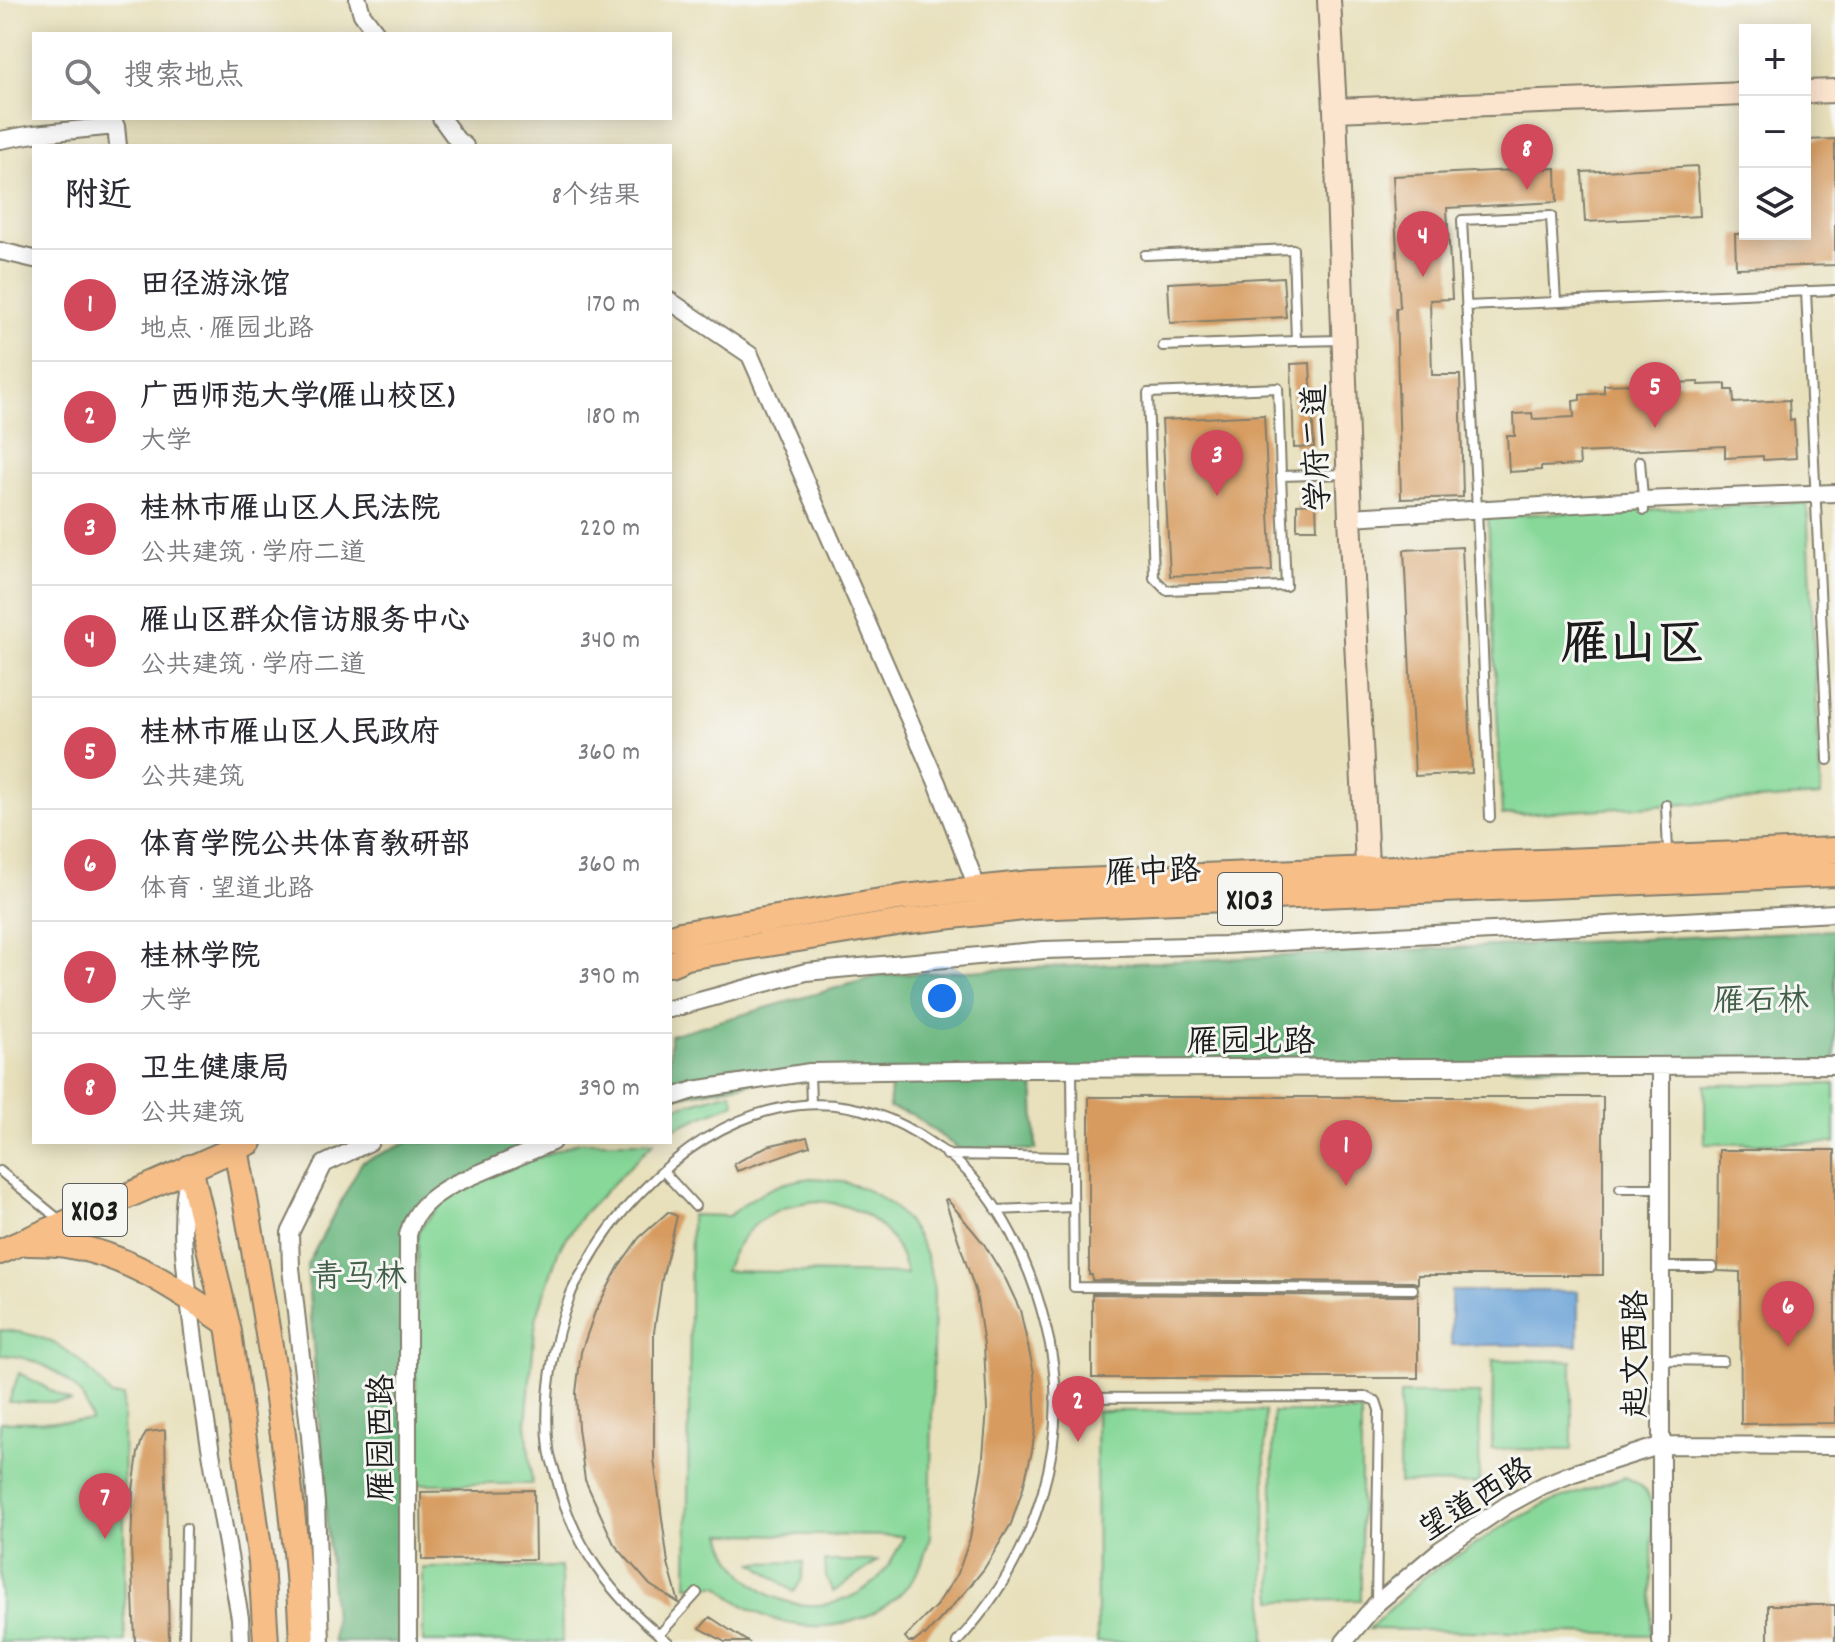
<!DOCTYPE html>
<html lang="zh">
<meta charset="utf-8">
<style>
:root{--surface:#fff;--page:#f7f7f7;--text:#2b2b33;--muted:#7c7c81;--line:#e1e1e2;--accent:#d1495b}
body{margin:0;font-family:Dekko,"LXGW WenKai TC",sans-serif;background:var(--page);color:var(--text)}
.controls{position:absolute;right:24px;top:24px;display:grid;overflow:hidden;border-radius:0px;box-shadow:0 4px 20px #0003}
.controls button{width:72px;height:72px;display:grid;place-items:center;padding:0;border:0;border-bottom:2px solid var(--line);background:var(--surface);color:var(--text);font:40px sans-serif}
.you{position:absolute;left:942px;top:998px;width:28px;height:28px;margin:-20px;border:6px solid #fff;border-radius:50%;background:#1a73e8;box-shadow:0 0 0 12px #1a73e833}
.badge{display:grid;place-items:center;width:52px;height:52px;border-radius:50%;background:var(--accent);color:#fff;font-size:26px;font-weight:700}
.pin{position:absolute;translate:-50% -66px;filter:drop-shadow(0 2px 4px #0008)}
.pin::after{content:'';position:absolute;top:42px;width:28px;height:24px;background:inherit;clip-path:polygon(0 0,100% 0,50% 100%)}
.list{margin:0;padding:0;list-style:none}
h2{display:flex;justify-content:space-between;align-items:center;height:104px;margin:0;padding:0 32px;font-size:34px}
h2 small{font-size:26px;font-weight:400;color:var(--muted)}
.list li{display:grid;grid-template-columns:52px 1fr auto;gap:24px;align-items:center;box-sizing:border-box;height:112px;padding:0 32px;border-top:2px solid var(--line)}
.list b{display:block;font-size:30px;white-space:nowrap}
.list p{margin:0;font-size:26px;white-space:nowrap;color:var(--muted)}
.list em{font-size:26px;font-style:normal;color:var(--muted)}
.icon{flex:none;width:44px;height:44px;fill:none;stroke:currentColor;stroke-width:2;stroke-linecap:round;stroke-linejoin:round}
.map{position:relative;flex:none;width:1835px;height:1642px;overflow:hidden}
.search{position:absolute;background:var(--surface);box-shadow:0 4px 20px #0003;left:32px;top:32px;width:640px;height:88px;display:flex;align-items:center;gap:20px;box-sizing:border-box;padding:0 28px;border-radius:0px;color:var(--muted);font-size:30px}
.panel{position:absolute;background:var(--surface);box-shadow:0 4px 20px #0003;left:32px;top:144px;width:640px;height:1000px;border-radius:0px}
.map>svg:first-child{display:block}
</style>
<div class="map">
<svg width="1835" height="1642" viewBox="0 0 1835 1642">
<rect width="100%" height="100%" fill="#f6f6f2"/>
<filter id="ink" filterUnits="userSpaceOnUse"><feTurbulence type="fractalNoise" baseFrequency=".0125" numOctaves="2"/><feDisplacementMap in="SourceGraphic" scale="16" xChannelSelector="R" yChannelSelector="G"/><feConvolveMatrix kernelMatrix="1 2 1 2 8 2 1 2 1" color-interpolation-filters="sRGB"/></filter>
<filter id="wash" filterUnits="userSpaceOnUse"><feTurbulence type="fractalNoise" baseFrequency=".006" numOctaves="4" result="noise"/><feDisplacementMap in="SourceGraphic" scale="32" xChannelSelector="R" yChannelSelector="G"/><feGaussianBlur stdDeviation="1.8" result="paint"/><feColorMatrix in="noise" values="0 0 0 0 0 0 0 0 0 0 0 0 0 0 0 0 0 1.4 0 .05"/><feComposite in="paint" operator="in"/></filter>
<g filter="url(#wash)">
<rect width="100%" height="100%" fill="#e8e0bb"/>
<!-- green -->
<path fill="#87d899" stroke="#527a5a" stroke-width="2" fill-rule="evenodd" d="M1807 503 1821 796 1502 815 1488 516Z
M1835 1084V1143L1705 1144V1085Z
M731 1092 735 1103 670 1130V1109Z
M579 1142H654L584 1213 559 1249 536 1319 526 1423 532 1484H417L416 1374 418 1230 441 1204 480 1180Z
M811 1178C881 1180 926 1222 934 1291L930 1536C927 1548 924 1560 918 1571 875 1642 775 1642 719 1586H687L691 1215 729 1216C754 1194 778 1182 811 1178ZM817 1201C863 1205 895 1228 907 1274L725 1271C740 1227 771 1205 817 1201ZM722 1534 903 1536H904C895 1555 886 1574 869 1586 814 1627 739 1599 722 1534Z
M0 1330C52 1333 81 1355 111 1396H123L125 1642H0V1422L91 1421C85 1381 37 1355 0 1355Z
M1493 1360 1572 1361V1450L1492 1449Z
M19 1373 72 1402H9Z
M1400 1394H1480L1479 1484 1399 1483Z
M1096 1411H1265V1642H1097Z
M1273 1412H1361V1600L1273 1601Z
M1625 1477C1644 1486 1647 1488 1653 1509L1651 1635 1369 1629 1425 1576 1504 1526 1545 1504Z
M825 1561H878L833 1592 826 1577Z
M803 1562 802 1579 794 1592 754 1563Z
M561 1567 562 1642H423V1568Z"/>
<!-- forest -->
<path fill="#6db881" stroke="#446a4e" stroke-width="2" d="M1835 930V1065L810 1072 670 1098V1035L882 975Z
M1033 1077 1036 1150 959 1149 911 1114 889 1108 892 1078Z
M409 1142H552L454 1184 415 1215 408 1642H333L334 1619 307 1265 362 1162Z"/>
<!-- water -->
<path fill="#68a1d7" stroke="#425e7a" stroke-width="2" d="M1451 1291H1578V1345H1451Z"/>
<g id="blocks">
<!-- building -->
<path fill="#d79b5e" d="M1835 139V265L1736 268 1735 234H1805V140Z
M1697 166 1700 216 1585 222 1582 172Z
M1556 168 1557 202 1447 208 1452 299 1430 300 1432 375H1460L1463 497 1401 499 1396 308H1400L1393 176Z
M1283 277 1286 317 1170 323 1168 283Z
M1310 363 1314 447 1294 448 1291 364Z
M1699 382V385L1726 384V390H1733L1734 403 1789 400 1790 421 1794 420 1796 458 1763 460V456L1725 458V446L1579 453 1580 465 1541 467V470L1509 472 1507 436H1515L1514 414 1532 413 1533 419 1574 417 1573 401 1580 400V395L1604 393V385Z
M1264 415 1272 571 1170 576 1162 420Z
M1316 503 1317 529H1297V504Z
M1462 547 1472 773 1415 776 1404 550Z
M1089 1097H1603V1275H1418V1284L1413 1282 1092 1280V1275H1089Z
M807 1137 810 1146 737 1171 734 1164 767 1146Z
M1719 1150H1835V1423L1741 1424 1740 1272 1718 1271Z
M947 1199 984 1244 1006 1280 1020 1310 1034 1373 1036 1422 1032 1451 1023 1488 1011 1524 984 1569 966 1591 925 1636 923 1635 914 1642H909L905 1637 936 1606 958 1573 970 1538 982 1468 987 1410 984 1345 976 1293 945 1200Z
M668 1212 677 1216 662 1279 654 1332V1459L668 1563 679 1603 650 1585 614 1544 585 1480 578 1428 576 1393 581 1352 595 1312 619 1266 639 1238Z
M1092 1294 1413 1296 1418 1294V1378H1092Z
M165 1430 169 1642H135L131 1547 133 1490 138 1453 142 1440 147 1432Z
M534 1490 535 1559 422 1560 421 1492Z
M1768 1605H1835V1642H1768Z
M710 1617 748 1642H725L700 1628Z"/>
</g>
</g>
<g filter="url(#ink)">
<use href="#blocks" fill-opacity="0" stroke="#827e6c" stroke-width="2"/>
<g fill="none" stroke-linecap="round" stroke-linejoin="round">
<!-- lane casing -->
<g stroke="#827e6c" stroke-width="12">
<path id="lane" d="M1145 255 1293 249 1296 341 1342 340
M1806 291 1828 760
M1466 306 1835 290
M1163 346 1296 341
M1640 461 1644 510
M1281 476 1278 388 1148 393 1154 578 1166 590 1286 586 1281 476 1347 474
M1666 805 1668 852
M1490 817 1477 510 1462 220 1551 216 1556 302
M1072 1069 1074 1287 1413 1289
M810 1073 811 1104
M947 1155 1073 1157
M0 1171 61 1221
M663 1171 695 1206
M1620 1188H1660
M996 1210 1073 1207
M1661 1267H1712
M1662 1360 1723 1361
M1055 1398 1366 1397 1376 1401 1379 1410 1376 1602
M659 1635 697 1593
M184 1642 186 1528
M668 1642C612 1598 573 1546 556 1476 554 1467 550 1458 549 1449 543 1401 553 1341 570 1296 573 1287 578 1279 583 1271 599 1241 617 1216 641 1192 721 1108 829 1070 931 1143 938 1148 947 1153 954 1159 1001 1200 1030 1264 1045 1323 1076 1438 1036 1557 957 1642"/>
</g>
<!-- street casing -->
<g stroke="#827e6c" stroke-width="20">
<path id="street" d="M358 0 362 14 377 34
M441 118 457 140 465 146
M0 140 34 134 116 126 118 146
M0 251 34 259
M670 301 750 355 938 785 980 895
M1350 517 1643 500 1835 493
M670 1009 806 972 1044 950 1224 945 1835 913
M1661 1066V1642
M670 1098 694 1090 810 1072 1032 1069 1835 1065
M189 1173C177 1224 186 1272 192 1324 204 1422 223 1520 240 1618L241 1642
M321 1642 316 1504 310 1436 291 1268 290 1233 324 1164 370 1142
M408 1642V1235C414 1209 432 1196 454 1184L552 1142
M1344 1642 1376 1604 1440 1550 1507 1505 1544 1485 1571 1474 1662 1445 1835 1446"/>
</g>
<!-- secondary casing -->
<g stroke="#827e6c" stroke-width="26">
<path id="secondary" d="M1329 0 1335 110 1350 517 1368 885
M1805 92 1835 91
M1335 110 1745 94"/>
</g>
<!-- primary casing -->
<g stroke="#827e6c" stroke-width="28">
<path id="primary" d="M670 938 680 934 905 897 1031 883 1835 850
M670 964 687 957 909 921 1032 907 1835 874
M236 1148C265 1311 295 1476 302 1642
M190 1167 229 1332 261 1562 266 1642
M28 1243C40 1243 53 1243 65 1245 126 1254 177 1289 227 1323
M0 1252 250 1142"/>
</g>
<!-- lane -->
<use href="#lane" stroke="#fff" stroke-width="8"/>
<!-- street -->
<use href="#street" stroke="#fff" stroke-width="16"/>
<!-- secondary -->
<use href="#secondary" stroke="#fce5cf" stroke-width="22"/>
<!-- primary -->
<use href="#primary" stroke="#f7be87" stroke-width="24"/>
</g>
</g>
<g text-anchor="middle" stroke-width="6" stroke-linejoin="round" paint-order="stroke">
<!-- shield labels -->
<g fill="#f6f6f2" stroke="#5d5d5c" stroke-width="2">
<rect x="1218" y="873" width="64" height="52" rx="6"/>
<rect x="63" y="1184" width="64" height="52" rx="6"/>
</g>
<g font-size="30" font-weight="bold" fill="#1c1c1c">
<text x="1250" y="909">X103</text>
<text x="95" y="1220">X103</text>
</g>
<!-- street labels -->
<g font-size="32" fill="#1c1c1c" stroke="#f6f6f2">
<text transform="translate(1315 448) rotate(-92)" y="11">学府二道</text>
<text transform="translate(1153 870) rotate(-2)" y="11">雁中路</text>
<text x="1251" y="1051">雁园北路</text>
<text transform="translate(1634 1354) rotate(-90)" y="11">起文西路</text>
<text transform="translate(380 1438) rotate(-90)" y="11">雁园西路</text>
<text transform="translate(1475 1498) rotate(-32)" y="11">望道西路</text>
</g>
<!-- park labels -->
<g font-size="32" fill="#415e48" stroke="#f6f6f2">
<text x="1761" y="1010">雁石林</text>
<text x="359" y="1286">青马林</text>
</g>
<!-- town labels -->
<g font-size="48" font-weight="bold" fill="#1c1c1c" stroke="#f6f6f2">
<text x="1633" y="658">雁山区</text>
</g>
</g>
</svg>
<div class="controls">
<button>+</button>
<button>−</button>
<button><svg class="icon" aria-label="layers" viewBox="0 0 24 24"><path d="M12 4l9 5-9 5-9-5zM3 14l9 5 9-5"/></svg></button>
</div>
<div class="you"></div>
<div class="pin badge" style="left:1346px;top:1186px">1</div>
<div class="pin badge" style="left:1078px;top:1442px">2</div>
<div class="pin badge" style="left:1217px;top:496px">3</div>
<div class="pin badge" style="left:1423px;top:277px">4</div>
<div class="pin badge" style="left:1655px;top:428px">5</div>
<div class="pin badge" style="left:1788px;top:1347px">6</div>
<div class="pin badge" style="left:105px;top:1539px">7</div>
<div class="pin badge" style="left:1527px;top:190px">8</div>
<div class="search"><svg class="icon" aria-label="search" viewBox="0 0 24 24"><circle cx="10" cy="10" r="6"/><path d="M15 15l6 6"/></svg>搜索地点</div>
<section class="panel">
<h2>附近<small>8个结果</small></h2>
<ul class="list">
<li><span class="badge">1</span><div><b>田径游泳馆</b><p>地点 · 雁园北路</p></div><em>170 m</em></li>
<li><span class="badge">2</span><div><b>广西师范大学(雁山校区)</b><p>大学</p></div><em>180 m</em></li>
<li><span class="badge">3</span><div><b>桂林市雁山区人民法院</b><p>公共建筑 · 学府二道</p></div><em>220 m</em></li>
<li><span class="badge">4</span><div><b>雁山区群众信访服务中心</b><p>公共建筑 · 学府二道</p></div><em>340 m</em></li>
<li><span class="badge">5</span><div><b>桂林市雁山区人民政府</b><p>公共建筑</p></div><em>360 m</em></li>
<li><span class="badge">6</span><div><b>体育学院公共体育教研部</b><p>体育 · 望道北路</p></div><em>360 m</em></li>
<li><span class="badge">7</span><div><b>桂林学院</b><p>大学</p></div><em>390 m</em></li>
<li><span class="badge">8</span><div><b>卫生健康局</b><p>公共建筑</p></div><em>390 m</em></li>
</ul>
</section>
</div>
